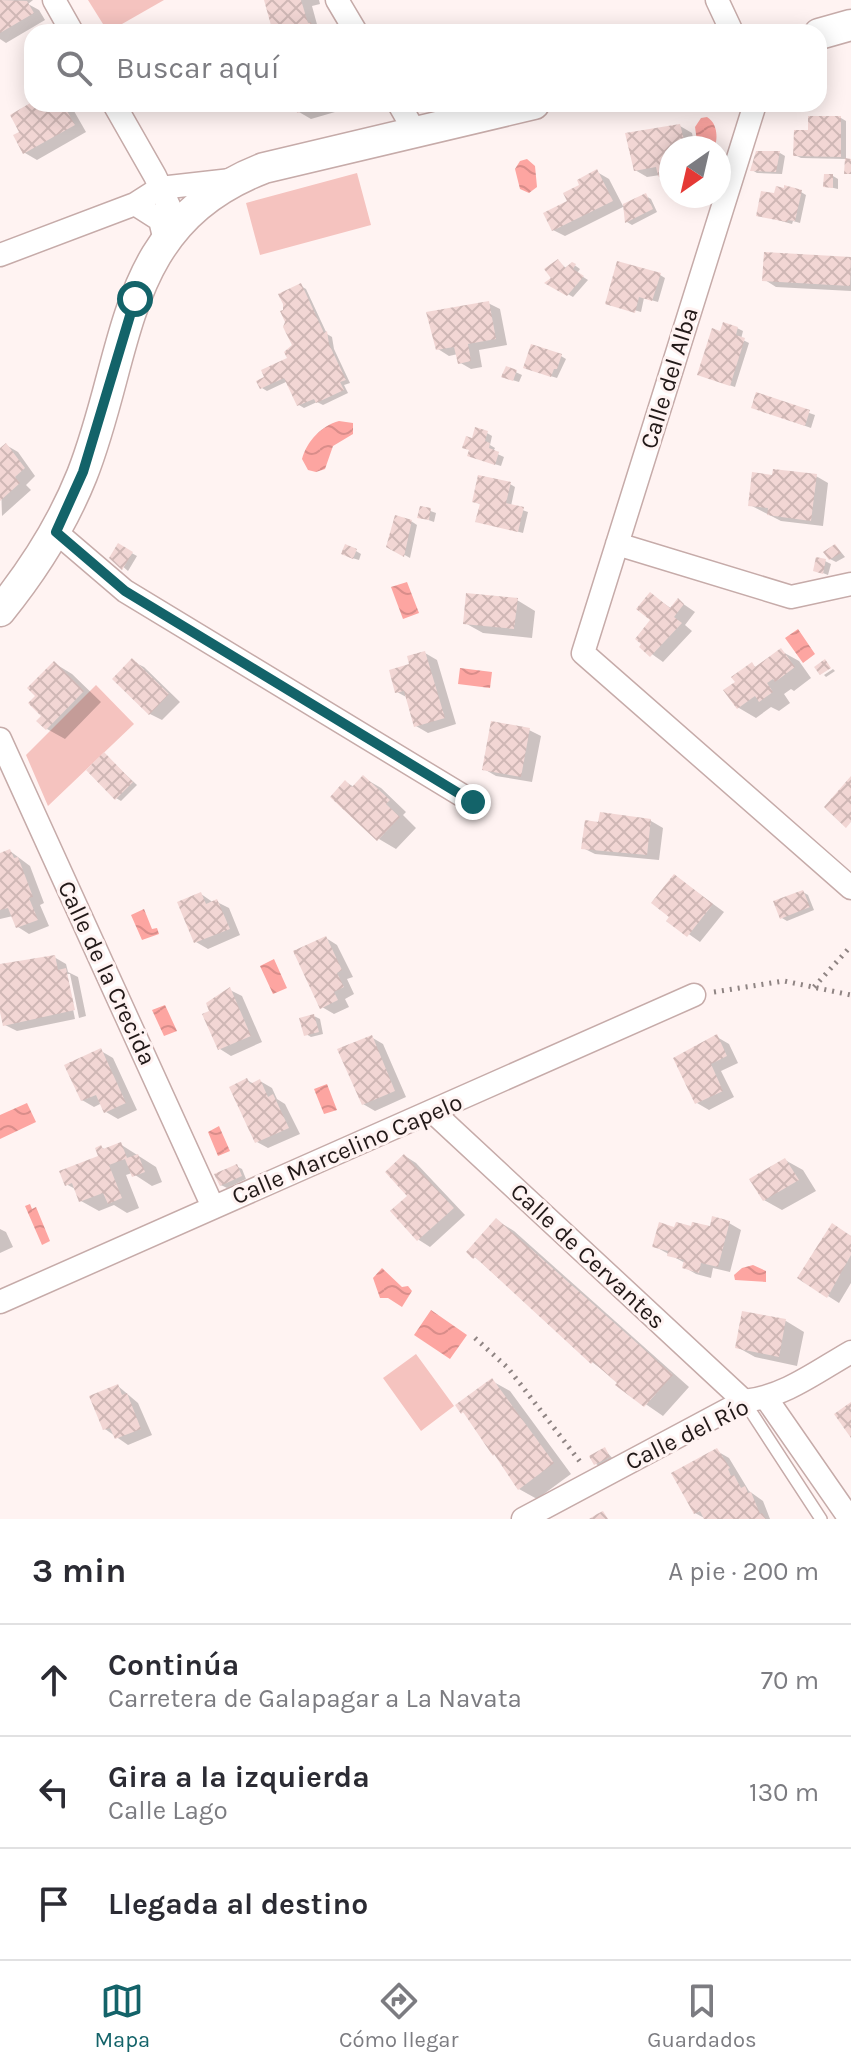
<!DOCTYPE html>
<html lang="es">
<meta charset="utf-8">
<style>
:root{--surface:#fff;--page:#f7f7f7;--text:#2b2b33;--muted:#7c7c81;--line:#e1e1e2;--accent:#136369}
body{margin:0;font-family:Karla,sans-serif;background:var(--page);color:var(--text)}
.compass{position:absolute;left:659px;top:136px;width:72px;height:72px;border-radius:50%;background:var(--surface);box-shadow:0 4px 20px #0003;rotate:214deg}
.stop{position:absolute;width:24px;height:24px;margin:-18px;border:6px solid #136369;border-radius:50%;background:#fff}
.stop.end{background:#136369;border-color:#fff;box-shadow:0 2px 8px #0008}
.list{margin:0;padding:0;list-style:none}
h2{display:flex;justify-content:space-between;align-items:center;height:104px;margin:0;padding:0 32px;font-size:34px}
h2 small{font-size:26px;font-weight:400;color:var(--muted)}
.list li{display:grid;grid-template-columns:52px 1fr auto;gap:24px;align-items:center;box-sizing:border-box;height:112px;padding:0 32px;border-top:2px solid var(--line)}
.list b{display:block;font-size:30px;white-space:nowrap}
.list p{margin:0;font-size:26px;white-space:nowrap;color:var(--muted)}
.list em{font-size:26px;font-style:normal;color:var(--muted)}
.icon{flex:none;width:44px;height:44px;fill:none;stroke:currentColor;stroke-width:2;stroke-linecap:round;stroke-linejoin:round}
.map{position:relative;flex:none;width:851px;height:1519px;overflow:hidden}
.search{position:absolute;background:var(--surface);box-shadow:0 4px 20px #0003;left:24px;right:24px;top:24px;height:88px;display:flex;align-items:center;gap:20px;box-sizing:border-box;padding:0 28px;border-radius:24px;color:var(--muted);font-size:30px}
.sheet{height:440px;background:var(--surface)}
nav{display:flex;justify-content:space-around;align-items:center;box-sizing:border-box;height:112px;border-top:2px solid var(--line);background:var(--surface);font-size:22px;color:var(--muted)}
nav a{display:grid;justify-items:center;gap:4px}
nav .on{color:var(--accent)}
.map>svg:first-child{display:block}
</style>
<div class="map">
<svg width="851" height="1519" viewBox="0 0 851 1519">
<defs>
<pattern id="water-waves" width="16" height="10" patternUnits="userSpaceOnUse" patternTransform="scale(2)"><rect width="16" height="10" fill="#fda5a1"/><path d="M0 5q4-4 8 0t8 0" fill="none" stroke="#d98d8a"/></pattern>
<pattern id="building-cross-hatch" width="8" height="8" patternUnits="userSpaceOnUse" patternTransform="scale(2)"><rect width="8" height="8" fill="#f2d6d4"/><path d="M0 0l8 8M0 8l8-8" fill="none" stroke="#cfb7b5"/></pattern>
</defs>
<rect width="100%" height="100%" fill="#fff3f2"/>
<!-- pitch -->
<path fill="#f5c3bf" d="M88 0H164L108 32Z
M357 173 371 225 260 255 246 203Z
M96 685 134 724 48 806 26 755Z
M416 1354 454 1406 421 1431 383 1378Z"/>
<!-- water -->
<path fill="url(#water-waves)" d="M707 117C717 123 718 136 715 147L698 148 695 127 701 118Z
M527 159 535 166 537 187 529 193 520 189 515 169 520 161Z
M339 421 353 423V434L333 446 325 469 316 472 308 470 302 459C307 441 321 426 339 421Z
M407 582 419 613 403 619 391 587Z
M798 629 815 654 803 663 785 638Z
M460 668 492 672 490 688 458 684Z
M144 909 152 929 157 928 159 934 142 940 131 915Z
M274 959 287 988 273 994 260 966Z
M165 1005 177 1031 164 1036 152 1010Z
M327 1084 337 1110 324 1114 314 1089Z
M27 1103 36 1122 0 1139V1115Z
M219 1126 230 1151 218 1156 208 1132Z
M30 1204 32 1209 36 1207 50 1241 42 1245 25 1206Z
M753 1265 766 1271V1282L735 1280 734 1275 742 1268Z
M382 1268 402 1287 408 1286 412 1291 402 1307 388 1298H380L373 1278Z
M431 1310 467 1335 450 1359 414 1335Z"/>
<!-- shadow -->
<path fill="#0003" d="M0 0H33L28 4 39 10 45 20 6 43 0 39Z
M267 0H319L320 4 312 6 318 28 323 32H270L275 31Z
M34 104H70L86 132 37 160 25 153Z
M297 104H333L335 112 311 119 299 112Z
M841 118 846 121V159L801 158 795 155Z
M680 126 692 133 695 148H671V182L660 175 647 177 635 170Z
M758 153H780L785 156 782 174 757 173 752 170Z
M597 172 609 179 623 206 646 196 651 199 657 212 632 225 627 222 625 206 565 236 553 230 570 202Z
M833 176 838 179V189L825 186Z
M801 192 806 195 800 223 793 221 792 224 759 215 776 196Z
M851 259V291L776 287 765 280Z
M558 261 567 269 573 264 580 269 577 273 588 280 573 297 548 283 554 279Z
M660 275 665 278 658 302 644 298 641 312 610 303Z
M301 286 306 289 327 334 332 337 334 349 350 383 344 385 348 393 323 405 317 402 304 408 299 405 288 381 267 391 262 388 290 359 294 346Z
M488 303 500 309 507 345 479 350 482 367 471 369 459 362 458 354 449 356 438 349Z
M737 328 743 331 741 339 749 343 735 387 705 377 722 333Z
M561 356 566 359 557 378 531 370Z
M507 368 522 375 519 382 509 379Z
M758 395 815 415 811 428 753 407Z
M487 433 492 436 490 445 495 448 493 452 504 457 501 466 475 458 473 440Z
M6 445 18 452 35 476 26 485 31 490 2 516 0 451Z
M816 476 828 483 823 526 781 521 750 505Z
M510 484 515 487 511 506 528 512 523 533 478 521 481 505 474 501Z
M422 508 436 513 434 522 420 517Z
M411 521 417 525 410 558 389 546Z
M119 546 137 556 128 571 112 557Z
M836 546 845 557 836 562 830 559Z
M356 551 361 554 359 560 349 557Z
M825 561 831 564 828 575 815 570Z
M650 594 672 609 679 601 695 612 685 625 692 631 663 662 642 647 653 620Z
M517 600 535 611 532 638 483 633 465 623Z
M781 651 799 661 811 678 794 691 791 689 784 694 790 703 779 711 771 707 756 718 739 708 737 682 752 665 758 668Z
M425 653 437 660 456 724 428 733 416 726 408 698 397 692 412 665Z
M132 661 144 667 180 702 162 720 150 714Z
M54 663 72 674 101 702 65 739 47 729 44 716Z
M833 669 835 671 826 677 824 675Z
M529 730 541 736 532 782 496 776 484 769Z
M105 755 137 785 121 801 116 798Z
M364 778 381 788 406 812 403 815 416 828 396 849 379 839 346 782 354 787Z
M651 821 663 828 659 860 595 854 583 848Z
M10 851 30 866 44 903 40 905 49 926 29 934 18 927 13 916 0 919V856Z
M675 876 724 912 700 942 669 920Z
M803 892 808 895 814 910 787 921 782 918Z
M201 894 214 903 217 902 229 908 240 935 208 949 196 942Z
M326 938 337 945 353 977 347 979 354 994 345 999 349 1007 334 1014 322 1007Z
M54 957 66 964 68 972 78 977 86 1016 79 1018 70 974H66L75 1019 17 1031 5 1025 0 1003V966Z
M230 990 242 996 262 1042 231 1056 220 1049Z
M314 1016 320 1019 323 1034 311 1037 306 1034Z
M371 1037 383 1044 406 1097 375 1111 363 1104Z
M717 1037 729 1044 738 1063 721 1071 734 1097 709 1110 697 1103Z
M101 1051 113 1058 137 1110 118 1119 106 1112 102 1103 94 1107 82 1100Z
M247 1080 254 1084 260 1081 272 1088 277 1099 285 1104 300 1134 268 1148 257 1142Z
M120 1144 156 1167 162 1182 152 1186 132 1173 126 1175 139 1208 127 1213 114 1205 99 1211 81 1201 77 1190 66 1184 101 1157V1147L106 1150Z
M405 1156 416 1163 465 1215 430 1247 419 1240 393 1211 409 1196Z
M785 1160 803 1170 816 1191 782 1210 764 1200Z
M236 1166 242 1169 246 1179 227 1188 221 1185Z
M496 1220 514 1231 689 1387 663 1416 618 1385 620 1383 592 1362 475 1257Z
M729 1223 741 1230 730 1272 713 1268 711 1278 696 1274 684 1267 685 1263 654 1246 676 1229H711Z
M0 1229 6 1232 13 1247 0 1253Z
M851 1237V1283L839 1303 828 1296Z
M744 1313 786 1321 804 1332 797 1366 755 1357 737 1347Z
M492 1381 510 1391 571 1474 537 1499 519 1489 468 1415 463 1412Z
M118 1386 138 1403 152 1435 128 1445 105 1429Z
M605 1450 614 1460 600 1467 595 1463Z
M717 1451 729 1458 749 1491 763 1501 770 1519H706L695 1513Z"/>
<!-- building -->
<path fill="url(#building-cross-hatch)" d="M0 0 27 1 34 13 0 33Z
M264 0H301L308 23 311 22 314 32H266L272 29Z
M32 102 63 104 75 125 23 154 13 135 19 132 10 115Z
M295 104H328V105L297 113Z
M808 116H841V157L793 156 794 130H808Z
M680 124 686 148H671V179L664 181 658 176 656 167 634 171 625 133Z
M756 151H780L776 172 750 171Z
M845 158 851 159V174H844Z
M597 169 613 201 552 231 543 213 567 201 563 193 579 185 577 180Z
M824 174H833V188L823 187Z
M784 185 802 190 795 221 788 220 787 222 756 216 761 191 774 193 776 186 784 188Z
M646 193 653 209 625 223 623 204Z
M764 252 851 257 850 286 762 281Z
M558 259 565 268 572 262 576 264 573 269 584 276 567 296 544 283 551 278 544 269Z
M617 261 661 273 652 301 639 297 635 313 605 304Z
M301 283 324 333 327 331 329 344 346 380 340 382 344 390 316 403 314 399 297 406 284 378 260 389 256 381 264 377 261 370 287 358 284 352 292 345 283 327 285 322 280 311 283 310V304L278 294Z
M489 301 496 339 468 344 471 361 458 364 454 347 436 350 426 312Z
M723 322 738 327 736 335 745 338 730 386 697 375 712 328 720 331Z
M531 344 562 354 557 369H554L551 377 523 368Z
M506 366 517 370 513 381 501 377Z
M756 392 810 410 805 426 751 408Z
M475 427 488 431 485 441 490 443 489 448 499 452 495 465 467 456 469 450 462 448 466 436 472 438Z
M6 443 25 468 15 477 20 483 0 501V448Z
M773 469 817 474 811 521 767 515 768 508 748 506 752 472 772 475Z
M478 475 511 482 506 503 524 507 518 532 475 522 480 504 472 502Z
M420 506 431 508 429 520 417 518Z
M395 515 412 520 404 557 386 547Z
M118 543 133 552 122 570 109 558Z
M345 544 357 549 353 559 341 554Z
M835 544 841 553 829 560 823 552Z
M816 557 826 559 823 574 813 571Z
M650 592 670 608 678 598 684 604 674 617 682 623 650 657 639 647 641 644 635 639 650 620 636 609Z
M466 593 518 598 514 629 463 624Z
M781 648 795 667 775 682 773 679 767 683 773 692 759 702 755 696 737 709 723 690 735 682 731 677 752 662 755 667Z
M425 651 445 718 414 727 404 691 395 693 389 670 409 664 407 656Z
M132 658 169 694 149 715 112 679Z
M825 659 831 668 820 675 814 667Z
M54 661 84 691 46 730 36 721 41 716 28 703 35 696 27 688Z
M491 721 530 728 521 777 482 770Z
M104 752 133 782 115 800 86 770Z
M363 775 390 800 386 804 400 817 377 841 330 797 345 780 352 787Z
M851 776V822L846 828 824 807Z
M600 812 651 819 647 855 581 849 585 820 598 822Z
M10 849 14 858 18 857 33 897 29 898 38 920 16 928 8 908 0 910V853Z
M674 874 713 904 687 937 666 921 669 917 651 903Z
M803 890 810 907 780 919 773 901Z
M201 892 206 904 217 899 230 929 194 943 177 902Z
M326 936 342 970 337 973 344 987 334 992 338 1000 320 1009 293 951Z
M55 955 58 970 66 968 75 1010 3 1026 0 1012V964Z
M230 987 251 1036 218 1050 202 1014 209 1011 206 1003Z
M314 1014 319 1032 304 1036 299 1018Z
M717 1034 727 1056 711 1064 723 1091 695 1104 673 1058Z
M372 1035 395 1091 362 1105 337 1049Z
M101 1048 126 1103 104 1113 96 1095 81 1101 64 1065Z
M247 1078 250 1084 260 1079 268 1097 273 1094 289 1128 255 1143 229 1087Z
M121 1142 127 1158 138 1154 145 1172 132 1177 125 1159 109 1165 122 1198 108 1204 103 1193 79 1202 72 1183 65 1186 59 1171 98 1156 95 1148 101 1145 103 1149Z
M404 1154 454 1208 417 1241 390 1211 407 1196 385 1172Z
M785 1158 799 1180 763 1201 749 1179Z
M237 1164 242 1176 220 1186 214 1174Z
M712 1216 730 1221 718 1267 701 1263 699 1273 682 1268 684 1260 667 1256 668 1251 652 1247 659 1222 674 1227 676 1222 691 1226 692 1222 710 1226Z
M496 1218 673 1375 644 1407 615 1385 617 1383 593 1362 591 1364 475 1257 473 1259 466 1252Z
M832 1223 851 1236V1255L827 1298 797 1278Z
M742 1311 786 1319 779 1357 735 1348Z
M492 1378 554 1463 518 1490 494 1454 493 1456 463 1412 461 1414 455 1405Z
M118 1384 122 1395 127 1393 141 1429 115 1439 110 1428 103 1430 89 1396Z
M851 1402V1438L834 1414Z
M605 1447 610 1457 594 1465 589 1456Z
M717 1448 730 1468 728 1469 731 1476 734 1475 741 1488 745 1486 748 1493 751 1492 760 1514 762 1513 766 1519H704L700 1511 694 1514 671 1473Z
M603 1511 608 1519H589L597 1514Z"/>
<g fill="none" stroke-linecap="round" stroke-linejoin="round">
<!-- service casing -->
<g stroke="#c6aba9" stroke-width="14">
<path id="service" d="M744 1401 821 1519"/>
</g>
<!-- minor casing -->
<g stroke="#c6aba9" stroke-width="25">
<path id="minor" d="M54 0 72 32
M337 0 356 32
M717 0 732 32
M114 104 155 176 170 208
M399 104 415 132
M755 104 583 653 851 888
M135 204 160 220 165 241
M0 255 135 204 160 188 231 180
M56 532 125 591 473 802
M617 544 791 597 851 584
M0 739 213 1207
M433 1112 744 1401
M0 1302 694 995
M766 1398 850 1519
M523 1519 744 1401C784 1397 816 1372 851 1352"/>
</g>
<!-- secondary casing -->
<g stroke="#c6aba9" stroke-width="33">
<path id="secondary" d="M819 34 851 25
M0 611C34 569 62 525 82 475 131 351 118 224 264 168L534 104"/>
</g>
<!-- path -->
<path stroke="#8f8483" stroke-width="5" stroke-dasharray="2 6" stroke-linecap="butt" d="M814 987 851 946
M714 992 784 981 851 995
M475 1338 508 1368 581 1463"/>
<!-- service -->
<use href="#service" stroke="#fff" stroke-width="11"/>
<!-- minor -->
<use href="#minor" stroke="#fff" stroke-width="22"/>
<!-- secondary -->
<use href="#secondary" stroke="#fff" stroke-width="30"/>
</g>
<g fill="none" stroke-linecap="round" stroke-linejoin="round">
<!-- route -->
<path stroke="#136369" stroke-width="10" d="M135 299 83 472 56 532 125 591 473 802"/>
</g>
<g text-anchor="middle" stroke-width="6" stroke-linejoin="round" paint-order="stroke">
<!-- street labels -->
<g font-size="24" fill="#221918" stroke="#fff3f2">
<text transform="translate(669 378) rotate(-73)" y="8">Calle del Alba</text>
<text transform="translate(107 973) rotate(65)" y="8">Calle de la Crecida</text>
<text transform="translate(347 1149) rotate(-23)" y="8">Calle Marcelino Capelo</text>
<text transform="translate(588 1256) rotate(43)" y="8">Calle de Cervantes</text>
<text transform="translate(687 1434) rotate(-26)" y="8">Calle del Río</text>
</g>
</g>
</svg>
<svg class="compass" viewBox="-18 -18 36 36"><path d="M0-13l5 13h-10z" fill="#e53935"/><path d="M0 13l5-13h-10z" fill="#7c7c81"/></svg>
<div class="stop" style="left:135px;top:299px"></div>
<div class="stop end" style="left:473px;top:802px"></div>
<div class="search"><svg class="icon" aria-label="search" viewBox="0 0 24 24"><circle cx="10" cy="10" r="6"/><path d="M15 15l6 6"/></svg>Buscar aquí</div>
</div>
<section class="sheet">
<h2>3 min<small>A pie · 200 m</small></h2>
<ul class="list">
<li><svg class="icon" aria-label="ahead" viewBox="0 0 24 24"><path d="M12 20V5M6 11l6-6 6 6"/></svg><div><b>Continúa</b><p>Carretera de Galapagar a La Navata</p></div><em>70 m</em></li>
<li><svg class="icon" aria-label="left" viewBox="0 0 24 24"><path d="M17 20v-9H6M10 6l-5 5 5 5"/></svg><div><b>Gira a la izquierda</b><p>Calle Lago</p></div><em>130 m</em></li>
<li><svg class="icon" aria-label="arrive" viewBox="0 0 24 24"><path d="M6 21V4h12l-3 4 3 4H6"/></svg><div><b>Llegada al destino</b></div></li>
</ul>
</section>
<nav>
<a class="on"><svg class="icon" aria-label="map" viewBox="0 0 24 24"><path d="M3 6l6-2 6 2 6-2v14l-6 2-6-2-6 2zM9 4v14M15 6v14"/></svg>Mapa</a>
<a><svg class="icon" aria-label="directions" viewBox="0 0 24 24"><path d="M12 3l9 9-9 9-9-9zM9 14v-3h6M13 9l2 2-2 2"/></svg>Cómo llegar</a>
<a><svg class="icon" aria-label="saved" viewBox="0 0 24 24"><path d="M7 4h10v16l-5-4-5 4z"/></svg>Guardados</a>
</nav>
